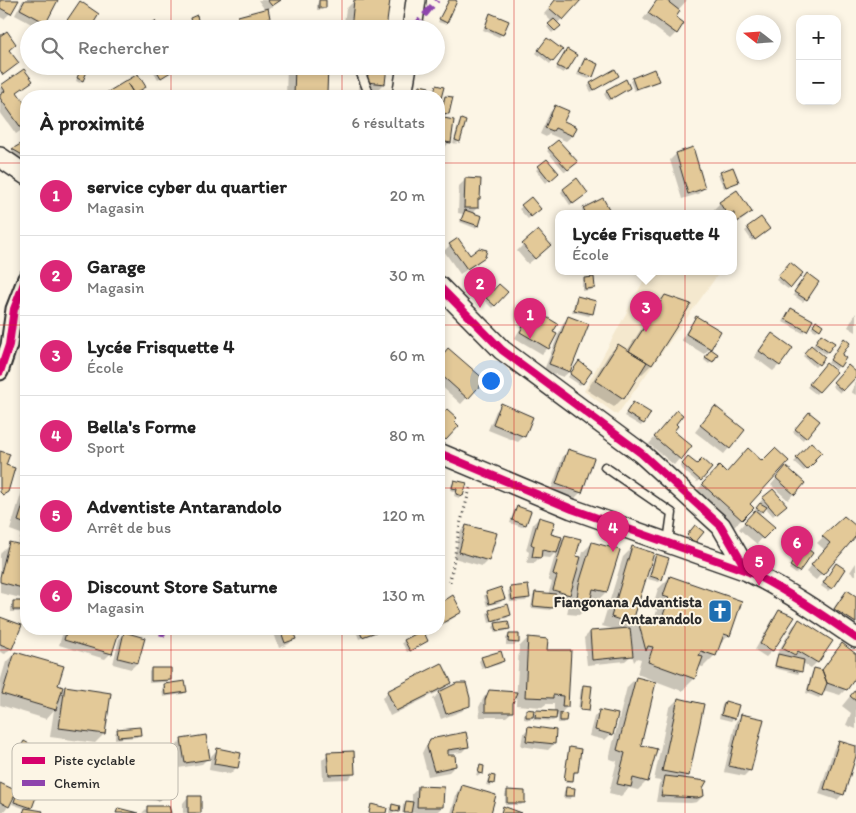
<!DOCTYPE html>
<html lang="fr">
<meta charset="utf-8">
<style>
:root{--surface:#fff;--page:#f6f6f6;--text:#222;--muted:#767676;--line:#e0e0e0;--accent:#db2777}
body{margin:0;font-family:Itim,sans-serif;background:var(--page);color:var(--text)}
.controls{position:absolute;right:15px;top:15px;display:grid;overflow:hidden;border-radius:10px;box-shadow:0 2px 8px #0003}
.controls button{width:45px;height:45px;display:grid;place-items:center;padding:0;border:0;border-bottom:1px solid var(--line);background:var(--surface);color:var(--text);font:25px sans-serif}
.compass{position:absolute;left:736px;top:15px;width:45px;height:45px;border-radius:50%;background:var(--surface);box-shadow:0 2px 8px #0003;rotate:287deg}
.you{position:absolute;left:490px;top:380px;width:18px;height:18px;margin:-12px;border:4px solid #fff;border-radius:50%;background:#1a73e8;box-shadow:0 0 0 8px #1a73e833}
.badge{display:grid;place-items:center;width:32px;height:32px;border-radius:50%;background:var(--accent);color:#fff;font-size:16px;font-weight:700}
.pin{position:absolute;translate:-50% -41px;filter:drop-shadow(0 1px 2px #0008)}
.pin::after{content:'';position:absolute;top:26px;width:18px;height:15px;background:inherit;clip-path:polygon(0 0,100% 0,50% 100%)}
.popup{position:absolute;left:555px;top:210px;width:182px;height:65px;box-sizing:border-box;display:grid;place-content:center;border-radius:10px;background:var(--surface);filter:drop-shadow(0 1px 4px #0005);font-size:16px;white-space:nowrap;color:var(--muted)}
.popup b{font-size:19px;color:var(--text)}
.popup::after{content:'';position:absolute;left:50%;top:100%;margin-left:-10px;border:10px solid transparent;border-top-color:var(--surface)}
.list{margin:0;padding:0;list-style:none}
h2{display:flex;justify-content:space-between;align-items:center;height:65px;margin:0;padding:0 20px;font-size:21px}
h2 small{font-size:16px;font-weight:400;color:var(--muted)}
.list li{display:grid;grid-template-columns:32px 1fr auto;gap:15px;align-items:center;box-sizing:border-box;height:80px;padding:0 20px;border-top:1px solid var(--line)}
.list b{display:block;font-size:19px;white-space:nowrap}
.list p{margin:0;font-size:16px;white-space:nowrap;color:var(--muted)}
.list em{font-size:16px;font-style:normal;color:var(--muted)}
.icon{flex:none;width:28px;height:28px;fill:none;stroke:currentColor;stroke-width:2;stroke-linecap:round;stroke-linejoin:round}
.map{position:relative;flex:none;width:856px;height:813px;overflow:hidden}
.search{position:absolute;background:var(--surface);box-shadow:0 2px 8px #0003;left:20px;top:20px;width:425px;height:55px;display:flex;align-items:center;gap:12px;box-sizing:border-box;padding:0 18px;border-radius:28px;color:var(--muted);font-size:19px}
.panel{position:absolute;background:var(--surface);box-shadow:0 2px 8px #0003;left:20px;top:90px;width:425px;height:545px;border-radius:20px}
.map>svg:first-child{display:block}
</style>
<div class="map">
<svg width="856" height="813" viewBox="0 0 856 813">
<rect width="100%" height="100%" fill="#fcf5e5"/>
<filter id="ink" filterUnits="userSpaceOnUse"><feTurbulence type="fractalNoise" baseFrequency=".02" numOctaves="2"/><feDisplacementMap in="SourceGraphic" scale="10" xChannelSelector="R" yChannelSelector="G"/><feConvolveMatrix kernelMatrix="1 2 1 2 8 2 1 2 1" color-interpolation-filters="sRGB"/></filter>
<g filter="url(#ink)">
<!-- built -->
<path fill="#f4e8ce" d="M649 271H718L719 273 617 415 584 391Z"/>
<!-- shadow -->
<path fill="#0003" d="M0 0H17L10 13 4 19 0 17Z
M23 0H57L45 22 39 28 15 15Z
M258 0H281L267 10 269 18 266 20 238 27 236 19 239 17 265 10Z
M355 0H388L385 29H343L346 9Z
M449 0H452L446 22 444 24 438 22Z
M556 0H579L557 24 559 26 552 33 547 27 552 22 544 14Z
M658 0H687L678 10 674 17 676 33 670 39 643 19Z
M319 1 325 7 322 10H317V4Z
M490 15 502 34 499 37 483 30 488 17Z
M545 42 552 61 550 64 536 53Z
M565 53 575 55 563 73 556 69Z
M585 59 597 64 591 76 589 79 577 75 582 62Z
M83 66 87 68 82 80 80 83 76 81 81 68Z
M154 66 170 72 158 79 152 69Z
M287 66H327L326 94H330V96H286Z
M354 66H386L384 83 375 92 359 91 361 69 354 68Z
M24 71 31 81 16 93 26 108V127L16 134 0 112V88Z
M618 76 615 78 591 92 588 86 590 84Z
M633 79 657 81 655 83 634 91 630 81Z
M420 86 428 88 426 96H416L417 89Z
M436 87 442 88 439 102V96H432L433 89Z
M629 88 608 101 604 94 607 91Z
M446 97 448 114 445 116 440 115 443 100Z
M556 107 563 121 572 136 566 141 549 134 546 137 540 134 550 112Z
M439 119 453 121 450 142 444 148 439 147Z
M461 121 459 141 456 144 453 143 459 123Z
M557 141 576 162 565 172 547 151Z
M26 142V171L5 158 13 150Z
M676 154 704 188 698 194 682 199 670 160Z
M547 160 557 173 546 183 536 170Z
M721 173 737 181 734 184 724 188 718 175Z
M465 180 479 198 477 201V208L471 214 478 226 475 228 460 222 463 214 458 213 459 186Z
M563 190 584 196 570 205 561 192Z
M737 191 751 212 745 218 734 225V213H717L714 209 720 203Z
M531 199 539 209 528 219 519 209Z
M584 209H607L601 213H582V211Z
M761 219 766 232 752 241 745 231Z
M450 245 469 257H484L477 263 460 274 444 251Z
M523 245 544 251 528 264 517 251Z
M787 266 790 287 788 289 776 280Z
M804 277 817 282 803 302 793 295Z
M584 279 594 287 591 290 582 291V281Z
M499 285 506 292 492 308 485 301Z
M665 297 689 305 651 365 642 374 640 372 623 398 614 407 587 390 609 354 618 345 627 351 656 306Z
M578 298 592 313 589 316 572 312 575 300Z
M791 309 811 320 803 333 783 322Z
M533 311 551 333 548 348 542 354 515 338 527 316Z
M856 313V332L848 327Z
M569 317 588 325 569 372 563 377 544 370 563 323Z
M697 318 720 332 710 348 704 354 681 340 691 324Z
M814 324 819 329 816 331 811 328Z
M772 334 779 365 773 371 754 357 766 340Z
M819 338 827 352 825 354 813 346Z
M842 342 839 366 836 369 828 363Z
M811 347 824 358 815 367 803 356Z
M710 350 716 355 709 364 704 360Z
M442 355 483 380 461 404 439 384V359Z
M576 366 582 383 580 385 568 377Z
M824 367 835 372 816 394 807 387Z
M848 367 856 373V375L840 393 832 386Z
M856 381V395L851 392Z
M633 403 643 423 641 426 624 416Z
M502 405 524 436 518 442 488 430 496 411Z
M439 409 457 426 439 445Z
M709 414 729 448 724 454 695 432Z
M806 416 805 437 803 440 793 432Z
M672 418 674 424 673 431 690 446 674 465 649 444Z
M812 444 814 461 804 471 794 462Z
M569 450 581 492 575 498 551 490 563 456Z
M688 458 697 466 710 468 697 482 680 467Z
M780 474 803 483 788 500 771 485Z
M710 476 748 505 742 519 733 528 694 494Z
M455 481 462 495 459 498 454 496 455 492 450 490 452 484Z
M26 485V598L25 599 0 593V555L1 552 10 543 18 545 21 534 10 530 23 488Z
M772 490 785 505 773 516 765 507 759 515 762 538 757 544 739 529 761 503 760 502Z
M517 508 529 512 525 525 522 527 510 523 514 510Z
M844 517 856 528V535L816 580 806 572 825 550 817 543Z
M539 518 549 534 559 542 565 536 574 557 581 559 583 552 592 543 606 592 597 601 590 599 588 606 579 615 567 614 571 593 563 600 554 597 552 608 550 610 531 608 533 596 535 593 548 595 552 582 548 580 556 552 550 558 540 557 534 563H527L529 552 526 550 533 524Z
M466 526 488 560 482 566 454 558 460 532Z
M696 526 702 532 692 544 685 539Z
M632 548 652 554 630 626 638 619 647 622 650 618 654 620 657 610 652 608 658 589 670 577 729 635 718 647 715 655 703 667 698 666 694 679 682 691 637 674 641 659 637 658 634 662 632 655 625 661 587 665 584 638 590 632 616 630 602 626 623 557Z
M801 551 798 571 796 574 789 569Z
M657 555 661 580 659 582 648 579 654 558Z
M856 563V575H855L850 572Z
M834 567 831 588 828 591 821 586Z
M511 589 528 598 526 601 510 602 508 591Z
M847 592 856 597V632L829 615 841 597Z
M486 593 503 599 501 602 487 606 484 596Z
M453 597 461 611 455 617 439 627V605Z
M14 602 22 610 19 612H11V605Z
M490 611 510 615 507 618 489 623 487 613Z
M780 612 793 617 772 651 766 657 755 650 774 617Z
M0 618 11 648 5 654 0 652Z
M799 621 817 662 811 668 803 663 801 671 798 674 774 668 776 658 779 655 777 654 793 626Z
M496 624 508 628 506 631 495 633 493 627Z
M64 629H105L117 632 111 653 105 659 59 645Z
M267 629H298L299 632 289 644 279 648 274 633 267 635 265 631Z
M359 629H373L375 632 372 634 359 639 356 631Z
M125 634 143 639 137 663 131 669 113 664 119 639Z
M509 635 517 642 515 645H506V638Z
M528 638 546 651 569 652 567 707 559 715H565V720L563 723H558V716L555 715V719L553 721 533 720 534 716 530 720 524 719V713L527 711 532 715 536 711 554 712V704H546L542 707 516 705 519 647Z
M404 641H427L424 643 407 652 402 643Z
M15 653 57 686 60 693 65 688 104 734 95 743 50 737 54 710 46 719 0 705V682L6 662Z
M856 655V675L846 689 840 695 823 690 821 695 819 698 806 693 812 672 815 670 821 671Z
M482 658 503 661 500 664 482 669 479 661Z
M151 669 170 680 167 682 149 683V672Z
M636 678 639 746 647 781 638 790 629 788 621 796 609 793 617 761 609 759 627 687Z
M450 682 444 689 390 716 382 698 388 692Z
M165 686 186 692 183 694 163 697 162 688Z
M584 687 588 711H587V710L578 709 581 689Z
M856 689V729L846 725 851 713 842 706Z
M490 691 511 702 512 712 506 717H480L479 707 484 697Z
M440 693 468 705 462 711 441 719 433 699Z
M678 699 703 705 687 776 684 780 702 788 703 796 697 802 691 803 656 802 659 784 661 781 654 780 669 708Z
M725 703 734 718 731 721 719 718 722 705Z
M600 711 611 734 605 740 589 736 594 717Z
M742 715 750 770 744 776 724 772 736 721Z
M529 728 554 744 548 750 521 746 523 734Z
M118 730 139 734 137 737 115 739V733Z
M182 740 208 758 202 764 179 768 176 746Z
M431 741 468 746 462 752 445 754 455 766 449 772 428 776 422 753 425 747Z
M839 742 856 747V752L843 794 837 800 819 794 834 748Z
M24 743 36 759 33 761 18 753Z
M84 748 100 769 94 775 56 773 57 764 63 758H78V754Z
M569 748 580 750 576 772 574 774H572V781L569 783H565L570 750H568Z
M217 750 236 768 230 774 209 770 211 756Z
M134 753 153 760 151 762 133 765 132 755Z
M328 754 354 773 348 779 323 780 322 760Z
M480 766 481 773 479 776 476 775 478 769Z
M490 776 492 783 490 786 486 785 488 779Z
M0 784 17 793 31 807 28 809 40 813H22L26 809 12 804 15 797 13 796 8 806 3 812 0 811Z
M463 786 489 813H451L457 792Z
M137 787 160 798 158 801 134 799V789Z
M418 788 442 807 436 813H402L403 805 406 802 412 803V794Z
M567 788 573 796 570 799 563 798 564 791Z
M507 792 524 802 521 805H505V794Z
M188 797 200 813H183V803Z
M392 806 398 811 396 813H389L390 808Z
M148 807 170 813H142Z"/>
<!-- building -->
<path fill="#e3c998" stroke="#2b2b2b" d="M0 0H19L11 14 0 8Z
M25 0H58L46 23 20 9Z
M267 0H281L272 6Z
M319 0H326V8H319Z
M354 0H390L386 29H351Z
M449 0H455L457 1 447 23 439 19Z
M555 0H581L563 20 549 8Z
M657 0H666L680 11 676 17 684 23 677 34 648 13Z
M80 1 99 14 90 29H67L63 26Z
M268 8 270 18 240 26 238 16Z
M490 13 509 21 503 35 485 27Z
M197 15 198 20 191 23 190 18Z
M554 19 561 26 555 31 548 24Z
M155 21 160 29H144Z
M297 27H319V29H297Z
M7 31 16 44 9 50 19 63 3 75 0 70V36Z
M547 38 563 50 553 62 538 50Z
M567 49 577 55 567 71 557 66Z
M585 58 598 64 593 77 579 72Z
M82 66 89 67 83 81 77 78Z
M154 66H172L174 70 161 78Z
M295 66H328L327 93H331V96H294Z
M369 66H387L385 84 367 82Z
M24 69 33 81 17 92 26 105V126L22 129 0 98V95L5 91 1 85Z
M615 69 619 76 594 90 590 83Z
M654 69 659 81 636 89 632 78Z
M138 74 146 87 134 94 126 81Z
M626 79 630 88 611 99 606 90Z
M126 81 135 96H101Z
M420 85 429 87 428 96H417Z
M436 85 444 87 440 102H439V96H433Z
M445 96 453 97 449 114 441 113Z
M555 105 569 111 564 121 577 127 573 136 555 128 553 131 545 128Z
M439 117 454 120 451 143 439 141Z
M461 119 466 121 460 142 455 140Z
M558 140 578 162 568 170 548 148Z
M26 141V157L12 149Z
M693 147 705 188 688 194 676 153Z
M547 159 559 173 550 181 538 166Z
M733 167 739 182 726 187 720 172Z
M465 178 481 179 480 199H478V208H464Z
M577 178 588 193 573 204 563 189Z
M737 190 752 212 734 224V213H726L719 202Z
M531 197 541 209 531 217 521 205Z
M603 198 609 209 601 213H586L583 208Z
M465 210 482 216 479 226 461 220Z
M761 217 770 229 755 240 747 227Z
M538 230 551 245 535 259 522 244Z
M458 238 470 255 479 248 487 250 485 257 467 269 449 244Z
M790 262 803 273 791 288 778 276Z
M807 273 819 282 807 300 794 292Z
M594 277 595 288 585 289 584 278Z
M499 284 508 292 495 306 486 298Z
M665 295 691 304 652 365 629 351Z
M577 296 596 301 593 314 574 310Z
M791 308 813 320 807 331 785 319Z
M533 309 558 324 553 332 557 334 549 349 520 332Z
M568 316 589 324 570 372 549 364Z
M696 316 721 331 711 349 686 334Z
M816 320 823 325 820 330 813 325Z
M772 333 793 348 780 366 759 351Z
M821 334 835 343 828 352 815 343Z
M844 338 850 343 842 355 846 358 840 367 830 360Z
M618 344 647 362 624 399 595 380Z
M811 345 825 357 819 365 804 353Z
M448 348 485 380 468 399 439 373V359Z
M711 349 718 354 713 362 705 357Z
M579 361 592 371 583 384 570 374Z
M826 363 837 372 819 392 809 384Z
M848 365 856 372V377L843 391 833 382Z
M633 402 651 413 644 424 626 413Z
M501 403 533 417 525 437 493 424Z
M715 406 745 430 730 449 700 425Z
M439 408 444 412 447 409 457 418 454 421 459 426 446 440 439 434Z
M677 410 683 415 676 424 678 426 674 431 692 446 681 460 654 437Z
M809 412 820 421 806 438 795 429Z
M811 442 822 452 814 460 816 461 807 470 796 458Z
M748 448 762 461 775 448 789 461 750 504 754 508 742 520 702 484 719 466 726 473Z
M568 449 594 458 582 493 556 484Z
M0 451 10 454 6 465 15 468 8 492 3 495 0 492Z
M688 457 697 464 702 459 712 468 701 481 682 464Z
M786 466 805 483 795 495 776 478Z
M454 480 467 483 463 496 456 494 457 489 452 488Z
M773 489 787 505 776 514 762 498Z
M26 496V524L18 521Z
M760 503 767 507 763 512 756 508Z
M517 506 531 511 526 525 512 520Z
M755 510 775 527 763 539 744 522Z
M844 516 856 526V536L823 575 811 565 830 543 822 536Z
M539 517 555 522 551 534 562 537 557 553 542 550 541 558 532 557 534 546 531 544Z
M466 525 497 533 489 561 459 552Z
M695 525 704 532 695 543 687 535Z
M565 535 581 539 576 556 581 557 570 595 553 590 557 576 553 574Z
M9 542 26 546V589L0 582V577Z
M592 542 620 550 607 592 593 589 589 607 576 606 579 584Z
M632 546 654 553 632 624 611 617Z
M804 546 813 553 799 572 790 566Z
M656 554 669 558 662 580 650 576Z
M836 563 845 569 832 589 823 583Z
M670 576 742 601 730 636 724 634 716 656 701 651 699 656 703 657 695 679 648 662 653 647 648 646 646 651 637 617 649 621 650 617 661 621 669 598 663 596Z
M528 585 530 598 512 600 510 587Z
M501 587 505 599 489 604 486 592Z
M847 590 856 596V623L834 609Z
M535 592 556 594 553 608 533 606Z
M453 595 462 612 439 625V604Z
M13 601H24L23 610H13Z
M508 604 511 615 492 621 489 610Z
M779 610 795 617 773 651 760 644Z
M0 617 22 625 12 649 0 644Z
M799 619 833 641 818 663 798 651 795 655 782 648Z
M508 621 510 629 497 631 495 623Z
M630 628 633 656 592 660 590 631Z
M67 629H109L119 632 112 654 64 640Z
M280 629H300L301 632 294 634 296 639 285 643Z
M359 629H375L376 632 362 637Z
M423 630 428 641 410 651 404 640Z
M124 632 145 638 138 663 118 658Z
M509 634H519V643L508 642Z
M528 637 548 639 547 650H571L568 707H562L563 696 553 695V698L525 697Z
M842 643 856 654V677L847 690 827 683 822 670Z
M501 651 504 661 485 668 481 657Z
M15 652 64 666 58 685 63 687 56 710 2 694Z
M778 654 804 660 802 672 775 666Z
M442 663 452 683 396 711 387 691Z
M151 668H171V680L151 681Z
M814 668 822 670 827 683 822 696 808 690Z
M636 677 656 682 641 745 657 749 648 782 633 778 631 787 617 784 625 753 617 750Z
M185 681 187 692 165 695 164 684Z
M457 683H466L470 698V706L446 714 439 692Z
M583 685 592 686 589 711 580 710Z
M65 686 111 693 105 734 59 728Z
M856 689V701L850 696Z
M489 690 517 692 513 703V712H485V700Z
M678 698 704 704 689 776 662 771Z
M725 701 739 705 735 719 721 715Z
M526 709 534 710 533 717H526Z
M536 710 557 711 556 719 535 718Z
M599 710 618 714 613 735 595 730Z
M560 713 567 714 566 721H560Z
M741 714 764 719 751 771 729 766Z
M528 726 556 730 555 744 526 741Z
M140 727 141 735 118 737 117 729Z
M466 732 469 747 448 750V755H455L456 766 434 771 427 747 430 739Z
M206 735 210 759 185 763 181 739Z
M24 741 42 751 37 760 19 750Z
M839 741 856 746V756L844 795 824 789Z
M84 747 103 748 101 770 62 767 63 756 83 757Z
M569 747 581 749 578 772H574L573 781 564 780Z
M217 748 241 753 238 768 214 764Z
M153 749 155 760 135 763 134 752Z
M354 751 355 774 329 775 327 752Z
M480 765 484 766 483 774 478 773Z
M490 775 495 776 494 784 488 783Z
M665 776 707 781 703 788 704 796 697 798 661 796Z
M0 783 17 791 9 807 0 802Z
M462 785 496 795 491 813H454Z
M136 786 162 787 161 799 136 797Z
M418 786 444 787 443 807H417Z
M566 787 575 788 574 796H565Z
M18 790 36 797 32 808 14 802Z
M507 790 525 791V803H507Z
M188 796H201V813H188Z
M406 801 413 802 411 813H404Z
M371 804 387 808 386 813H369Z
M392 804 400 806 399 812 391 810Z
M147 806H169L171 813H147Z
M503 806 522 813H501Z
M25 808 43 811 42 813H23Z
M118 808 138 813H116Z"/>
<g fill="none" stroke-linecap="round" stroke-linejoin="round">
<!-- service casing -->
<g stroke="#2b2b2b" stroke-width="11">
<path id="service" d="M358 66 370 96
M605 467 672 513 668 542"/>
</g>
<!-- minor casing -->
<g stroke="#2b2b2b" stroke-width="19">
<path id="minor" d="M0 372 9 345 14 309 26 278"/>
</g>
<!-- tertiary casing -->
<g stroke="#2b2b2b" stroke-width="22">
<path id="tertiary" d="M412 29 416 0
M402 96 407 66
M0 157 26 175
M439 286 502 350 641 453 721 526 747 571
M439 453 572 509 747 571C786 590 821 614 856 638"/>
</g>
<!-- path -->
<path stroke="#2b2b2b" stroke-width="3" stroke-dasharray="1 4" stroke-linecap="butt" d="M450 582 460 525 471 485"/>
<!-- service -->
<use href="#service" stroke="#fcf5e5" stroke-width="8"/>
<!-- minor -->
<use href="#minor" stroke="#fcf5e5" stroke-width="15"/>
<!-- tertiary -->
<use href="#tertiary" stroke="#fcf5e5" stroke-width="19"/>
<!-- quiet -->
<path stroke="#8e44ad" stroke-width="6" stroke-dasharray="12 6" stroke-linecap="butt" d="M413 29 437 0
M162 636 164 629"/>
<!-- cycleway casing -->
<g stroke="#fcf5e5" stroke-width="11">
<path id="cycleway" d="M439 286 502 350 641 453 721 526 747 571
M0 372 9 345 14 309 26 278
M439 453 572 509 747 571C786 590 821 614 856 638"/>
</g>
<!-- cycleway -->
<use href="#cycleway" stroke="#d6006c" stroke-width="8"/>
</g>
</g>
<!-- grid -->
<path fill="none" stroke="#d62828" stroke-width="1" stroke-opacity="0.55" d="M171 0V29M342 0V29M514 0V813M685 0V813M171 66V96M342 66V96M0 163H26M439 163H856M0 325H26M439 325H856M0 488H26M439 488H856M171 629V813M342 629V813M0 650H856"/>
<!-- icons -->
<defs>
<g id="church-square" transform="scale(1.25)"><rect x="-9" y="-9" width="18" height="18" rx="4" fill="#1f6fb2" stroke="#fcf5e5"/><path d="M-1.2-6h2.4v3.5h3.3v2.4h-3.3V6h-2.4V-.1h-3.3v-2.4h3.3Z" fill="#fff"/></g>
</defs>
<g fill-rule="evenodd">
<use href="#church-square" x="720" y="611"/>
</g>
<g text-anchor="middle" stroke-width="4" stroke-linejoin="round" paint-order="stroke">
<!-- poi labels -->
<g font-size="15" font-weight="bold" fill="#2b2b2b" stroke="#fcf5e5" text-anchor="end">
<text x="702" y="607">Fiangonana Advantista<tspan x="702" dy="17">Antarandolo</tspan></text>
</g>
</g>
<!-- legend -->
<rect x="12" y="743" width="166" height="57" rx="8" fill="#fcf5e5" stroke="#bdb8ad" stroke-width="1"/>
<rect x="22" y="757" width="23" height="7" fill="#d6006c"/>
<rect x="22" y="780" width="23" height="6" fill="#8e44ad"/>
<g font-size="14" fill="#2b2b2b">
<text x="54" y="765">Piste cyclable</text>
<text x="54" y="788">Chemin</text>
</g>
</svg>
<div class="controls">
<button>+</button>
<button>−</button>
</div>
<svg class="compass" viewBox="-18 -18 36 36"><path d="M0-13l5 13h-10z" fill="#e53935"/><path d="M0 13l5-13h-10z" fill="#767676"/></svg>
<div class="you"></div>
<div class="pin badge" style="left:530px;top:339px">1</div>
<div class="pin badge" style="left:480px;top:308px">2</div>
<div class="pin badge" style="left:646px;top:332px">3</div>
<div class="popup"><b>Lycée Frisquette 4</b>École</div>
<div class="pin badge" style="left:613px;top:552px">4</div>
<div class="pin badge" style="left:759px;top:586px">5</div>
<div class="pin badge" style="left:797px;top:567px">6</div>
<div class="search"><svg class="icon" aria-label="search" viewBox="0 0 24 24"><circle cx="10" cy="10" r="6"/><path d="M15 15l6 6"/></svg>Rechercher</div>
<section class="panel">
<h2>À proximité<small>6 résultats</small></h2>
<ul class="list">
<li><span class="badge">1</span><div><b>service cyber du quartier</b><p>Magasin</p></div><em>20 m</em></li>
<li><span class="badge">2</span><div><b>Garage</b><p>Magasin</p></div><em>30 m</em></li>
<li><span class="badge">3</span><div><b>Lycée Frisquette 4</b><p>École</p></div><em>60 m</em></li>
<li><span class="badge">4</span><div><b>Bella's Forme</b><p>Sport</p></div><em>80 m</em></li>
<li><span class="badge">5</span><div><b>Adventiste Antarandolo</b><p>Arrêt de bus</p></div><em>120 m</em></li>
<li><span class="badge">6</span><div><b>Discount Store Saturne</b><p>Magasin</p></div><em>130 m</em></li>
</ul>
</section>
</div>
